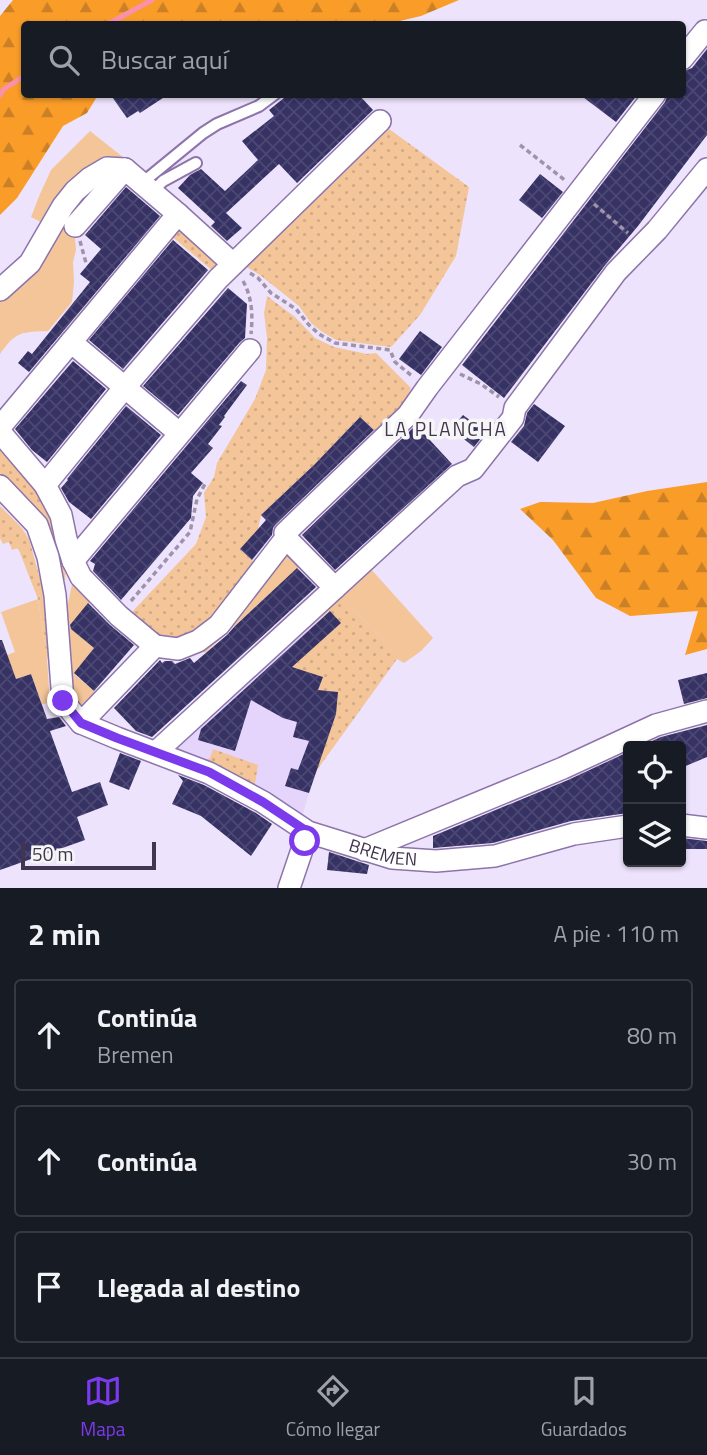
<!DOCTYPE html>
<html lang="es">
<meta charset="utf-8">
<style>
:root{--surface:#171b24;--page:#20242c;--text:#f1f3f6;--muted:#9ea1a6;--line:#363941;--accent:#7c3aed}
body{margin:0;font-family:"Titillium Web",sans-serif;background:var(--page);color:var(--text)}
.controls{position:absolute;right:21px;bottom:21px;display:grid;overflow:hidden;border-radius:7px;box-shadow:0 2px 5px #0004}
.controls button{width:63px;height:63px;display:grid;place-items:center;padding:0;border:0;border-bottom:2px solid var(--line);background:var(--surface);color:var(--text);font:35px sans-serif}
.scale{position:absolute;left:21px;bottom:18px;width:135px;box-sizing:border-box;padding-left:7px;border:4px solid #41364e;border-top:0;font-size:19px;line-height:24px;white-space:nowrap;color:#41364e;-webkit-text-stroke:5px #f6f6f6;paint-order:stroke}
.stop{position:absolute;width:21px;height:21px;margin:-16px;border:5px solid #7c3aed;border-radius:50%;background:#fff}
.stop.end{background:#7c3aed;border-color:#fff;box-shadow:0 2px 7px #0008}
.list{margin:0;padding:0;list-style:none}
h2{display:flex;justify-content:space-between;align-items:center;height:91px;margin:0;padding:0 28px;font-size:30px}
h2 small{font-size:23px;font-weight:400;color:var(--muted)}
.list li{display:grid;grid-template-columns:46px 1fr auto;gap:21px;align-items:center;box-sizing:border-box;height:112px;margin:0 14px 14px;padding:0 14px;border:2px solid var(--line);border-radius:7px}
.list b{display:block;font-size:26px;white-space:nowrap}
.list p{margin:0;font-size:23px;white-space:nowrap;color:var(--muted)}
.list em{font-size:23px;font-style:normal;color:var(--muted)}
.icon{flex:none;width:38px;height:38px;fill:none;stroke:currentColor;stroke-width:2;stroke-linecap:round;stroke-linejoin:round}
.map{position:relative;flex:none;width:707px;height:888px;overflow:hidden}
.search{position:absolute;background:var(--surface);box-shadow:0 2px 5px #0004;left:21px;right:21px;top:21px;height:77px;display:flex;align-items:center;gap:18px;box-sizing:border-box;padding:0 24px;border-radius:7px;color:var(--muted);font-size:26px}
.sheet{height:469px;background:var(--surface)}
nav{display:flex;justify-content:space-around;align-items:center;box-sizing:border-box;height:98px;border-top:2px solid var(--line);background:var(--surface);font-size:19px;color:var(--muted)}
nav a{display:grid;justify-items:center;gap:4px}
nav .on{color:var(--accent)}
.map>svg:first-child{display:block}
</style>
<div class="map">
<svg width="707" height="888" viewBox="0 0 707 888">
<defs>
<pattern id="grass-dots" width="8" height="8" patternUnits="userSpaceOnUse" patternTransform="scale(1.75)"><rect width="8" height="8" fill="#f4c598"/><path d="M2 2h.1M6 6h.1" fill="none" stroke="#d2aa85" stroke-width="1.8" stroke-linecap="round"/></pattern>
<pattern id="forest-firs" width="22" height="20" patternUnits="userSpaceOnUse" patternTransform="scale(1.75)"><rect width="22" height="20" fill="#f99c28"/><path d="M5 1l3.5 6h-7zM16 11l3.5 6h-7z" fill="#cb8025"/></pattern>
<pattern id="building-cross-hatch" width="8" height="8" patternUnits="userSpaceOnUse" patternTransform="scale(1.75)"><rect width="8" height="8" fill="#363264"/><path d="M0 0l8 8M0 8l8-8" fill="none" stroke="#4c4873"/></pattern>
</defs>
<rect width="100%" height="100%" fill="#eee3fc"/>
<!-- built -->
<path fill="#e5d4fc" d="M343 590 433 638 421 651 404 663 397 659 314 774 303 814 282 806 260 794 255 784 172 748 331 602 335 603 342 596Z"/>
<!-- grass -->
<path fill="url(#grass-dots)" d="M385 126 469 187 456 256 420 315 391 347 336 340 321 331 311 323 299 306 260 275 240 263Z
M179 226 223 263 214 272 169 234Z
M267 296 295 317 315 338 334 347 367 354 376 353 411 388 402 407 379 434 360 417 315 464 261 515 258 529 240 549 258 566 216 622 177 644 153 637 131 613 196 544 206 517 204 493 214 477 217 463 255 399 266 370 267 338 264 313Z
M0 443 44 498 66 567 65 580 62 582C61 569 60 555 56 543 46 514 21 494 0 473Z
M0 506 21 527 29 539 42 586 49 654 47 659 38 599 18 548 12 550 9 542 3 544 0 538Z
M342 596 404 663 397 659 314 774 335 716 290 668 341 623 329 611 277 655 275 653 331 602 335 603Z
M213 749 258 765 255 784 248 786 204 761 210 758Z"/>
<!-- forest -->
<path fill="url(#forest-firs)" d="M13 0H459L421 16 387 24H24V94L98 95 87 113 63 126 17 198 0 215V16Z
M707 482V649L685 655 698 611 630 616 596 598 553 540 520 509 540 502 593 503 647 491Z"/>
<!-- garden -->
<path fill="#f4c598" d="M90 131 138 169 137 171C131 167 124 160 118 158 97 152 63 187 52 202 47 208 44 215 41 222L31 217 40 194 51 170Z
M109 176 74 226 76 250 73 262 74 282 72 302 48 331C22 332 16 331 0 354V302L10 293 82 195Z
M284 551 303 563 205 653 199 646Z
M369 567 433 638 421 651 404 663 342 596 343 590Z
M73 580 90 602 69 627 94 648 74 674 95 692 80 706 73 693 70 677 67 608Z
M38 599 47 659 50 703 42 704 31 674 16 679 7 655 15 652 1 612Z"/>
<g fill="none" stroke-linecap="round" stroke-linejoin="round">
<!-- stream -->
<path stroke="#fa91aa" stroke-width="5" d="M108 24 152 0
M0 95 4 89 24 76"/>
</g>
<!-- building -->
<path fill="url(#building-cross-hatch)" d="M707 49V135L638 226 606 264 504 398 462 365 665 102 668 94H682V72L692 68Z
M110 94H169L140 113 138 111 127 118Z
M289 94H358L373 110 297 183 279 164 226 213 242 228 227 241 211 226 215 222 178 188 190 175 201 169 225 191 258 160 242 141 274 116 269 110Z
M579 94H638L616 122Z
M540 174 563 192 542 218 519 200Z
M126 187 160 216 29 372 18 363 28 351 32 354 90 282 80 274 101 249 85 235Z
M173 240 208 270 123 369 89 340Z
M228 288 247 304 245 338 240 342 178 415 143 386Z
M420 331 442 347 421 375 399 359Z
M73 361 106 389 47 462 32 450 15 429Z
M241 381 247 385 224 416 225 417 219 425 222 426 208 444 213 448 191 473 203 483 193 496 191 518 121 600 93 571 95 564 90 561Z
M534 404 565 426 538 462 511 442 524 426 527 413Z
M126 406 161 435 91 519 69 502 61 488 68 480 67 479Z
M463 415 486 432 474 447 451 429Z
M360 417 374 430 276 524 273 528 272 535 252 560 240 549 266 520 261 515 315 464Z
M416 425 452 464 335 570 302 535Z
M297 568 316 587 152 737 136 731 114 708 160 660 162 663 165 661H172L175 664 190 658 194 663 227 635 235 626Z
M88 603 110 625 134 645 94 691 74 673 94 648 71 629 70 625Z
M330 611 341 623 292 667 323 677 318 690 338 692 336 714 309 793 285 786 291 768 298 770 309 741 293 737 297 722 283 718 251 700 235 751 198 740 201 729Z
M0 640H2L16 679 31 674 47 719 59 717 66 726 50 731 72 792 100 782 108 805 77 817 85 840 0 870Z
M707 673V698L684 704 678 680Z
M707 725V757L681 768V746H641L661 737Z
M628 752V813L571 821 493 843 433 848V836L568 780Z
M120 753 141 761 129 790 109 782Z
M178 775 204 785 256 813 272 824 251 856 201 816 172 804 183 781Z
M681 838 707 841V849H681Z
M329 852 369 865 367 874 327 870Z"/>
<g fill="none" stroke-linecap="round" stroke-linejoin="round">
<!-- lane casing -->
<g stroke="#8d74ab" stroke-width="14">
<path id="lane" d="M142 183 203 133 217 124 259 106 275 94
M152 192 163 181 196 163"/>
</g>
<!-- street casing -->
<g stroke="#8d74ab" stroke-width="24">
<g id="street">
<path d="M682 59 705 31"/>
<path d="M75 226 125 169"/>
<path d="M0 290 30 263 63 206 75 191 90 178 107 168 125 169 178 214 233 264"/>
<path d="M71 342 179 433"/>
<path d="M0 427 178 214"/>
<path d="M0 432 45 485 61 515 66 539 73 561 81 577 119 616 155 646"/>
<path d="M45 485 125 387 218 279 380 121"/>
<path id="s1" d="M0 486 37 525 48 557 55 595 63 701 81 723 117 738 209 773 263 802 308 832 392 858 436 861 495 856 574 834 628 826"/>
<path d="M286 538 335 588"/>
<path d="M73 561 250 350"/>
<path d="M81 723 155 646 178 649 198 641 219 625 286 538 285 533 408 415 427 388 655 94"/>
<path d="M156 752 457 476 473 469 513 418 515 408 616 272 657 230 707 169"/>
<path d="M681 825 707 828"/>
<path d="M364 850 563 768 656 725 707 711"/>
<path d="M289 888 308 832"/>
</g>
</g>
<!-- path -->
<path stroke="#9e93ab" stroke-width="3.5" stroke-dasharray="5 3.5" stroke-linecap="butt" d="M520 145 566 181
M594 204 628 233
M80 241 86 263
M250 273 258 278 271 293 296 309 309 325 319 334 335 343 390 350 395 362 412 376
M243 281C252 297 253 315 251 334
M460 374 481 384 499 397
M131 601 190 532 197 499 206 482"/>
<!-- lane -->
<use href="#lane" stroke="#fff" stroke-width="10"/>
<!-- street -->
<use href="#street" stroke="#fff" stroke-width="21"/>
</g>
<g fill="none" stroke-linecap="round" stroke-linejoin="round">
<!-- route -->
<path stroke="#7c3aed" stroke-width="9" d="M63 701 81 723 117 738 209 772 263 802 308 832 305 841"/>
</g>
<g text-anchor="middle" stroke-width="7" stroke-linejoin="round" paint-order="stroke">
<!-- street labels -->
<g font-size="18" fill="#41364e" stroke="#f6f6f6">
<text dy="6" stroke="none"><textPath href="#s1" startOffset="592">BREMEN</textPath></text>
</g>
<!-- neighbourhood labels -->
<g font-size="19" letter-spacing="2" fill="#41364e" stroke="#f6f6f6">
<text x="446" y="436">LA PLANCHA</text>
</g>
</g>
</svg>
<div class="controls">
<button><svg class="icon" aria-label="locate" viewBox="0 0 24 24"><circle cx="12" cy="12" r="6"/><path d="M12 2v4M12 18v4M2 12h4M18 12h4"/></svg></button>
<button><svg class="icon" aria-label="layers" viewBox="0 0 24 24"><path d="M12 4l9 5-9 5-9-5zM3 14l9 5 9-5"/></svg></button>
</div>
<div class="scale">50 m</div>
<div class="stop" style="left:305px;top:841px"></div>
<div class="stop end" style="left:63px;top:701px"></div>
<div class="search"><svg class="icon" aria-label="search" viewBox="0 0 24 24"><circle cx="10" cy="10" r="6"/><path d="M15 15l6 6"/></svg>Buscar aquí</div>
</div>
<section class="sheet">
<h2>2 min<small>A pie · 110 m</small></h2>
<ul class="list">
<li><svg class="icon" aria-label="ahead" viewBox="0 0 24 24"><path d="M12 20V5M6 11l6-6 6 6"/></svg><div><b>Continúa</b><p>Bremen</p></div><em>80 m</em></li>
<li><svg class="icon" aria-label="ahead" viewBox="0 0 24 24"><path d="M12 20V5M6 11l6-6 6 6"/></svg><div><b>Continúa</b></div><em>30 m</em></li>
<li><svg class="icon" aria-label="arrive" viewBox="0 0 24 24"><path d="M6 21V4h12l-3 4 3 4H6"/></svg><div><b>Llegada al destino</b></div></li>
</ul>
</section>
<nav>
<a class="on"><svg class="icon" aria-label="map" viewBox="0 0 24 24"><path d="M3 6l6-2 6 2 6-2v14l-6 2-6-2-6 2zM9 4v14M15 6v14"/></svg>Mapa</a>
<a><svg class="icon" aria-label="directions" viewBox="0 0 24 24"><path d="M12 3l9 9-9 9-9-9zM9 14v-3h6M13 9l2 2-2 2"/></svg>Cómo llegar</a>
<a><svg class="icon" aria-label="saved" viewBox="0 0 24 24"><path d="M7 4h10v16l-5-4-5 4z"/></svg>Guardados</a>
</nav>
